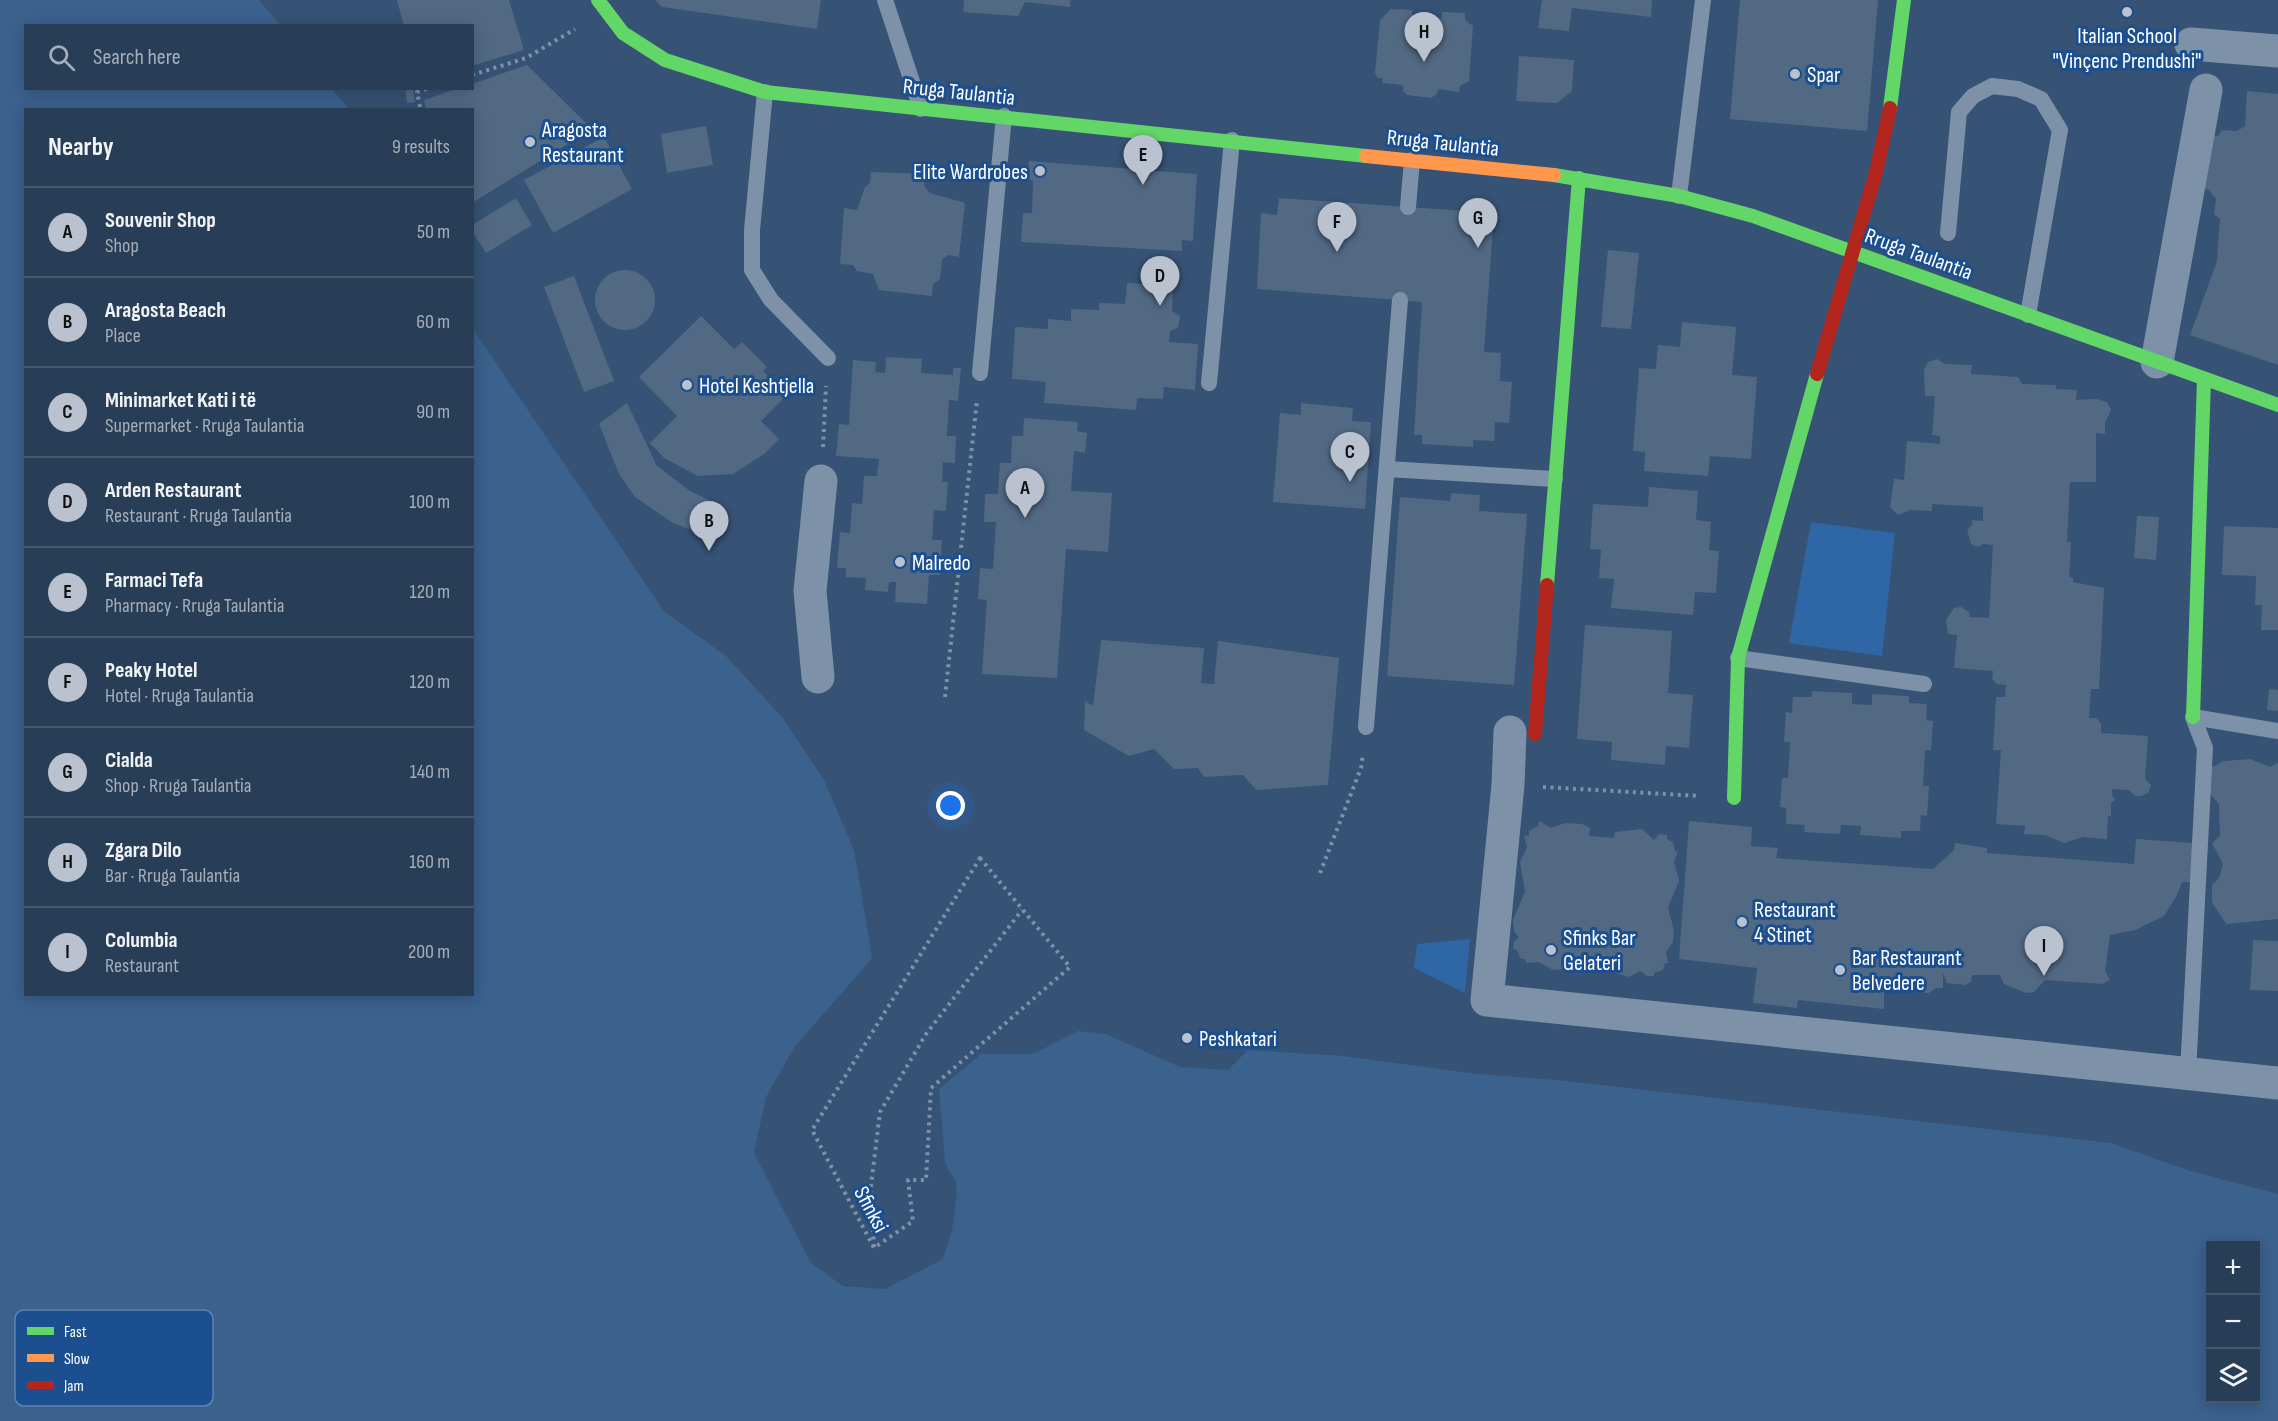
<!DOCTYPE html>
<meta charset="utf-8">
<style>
:root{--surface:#283e57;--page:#30455d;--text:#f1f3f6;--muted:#a5aeba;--line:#44576d;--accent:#b9c2ce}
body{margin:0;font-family:"Sofia Sans Condensed",sans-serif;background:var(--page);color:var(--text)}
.controls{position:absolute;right:18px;bottom:18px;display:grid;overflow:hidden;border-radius:0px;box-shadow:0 3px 15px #0003}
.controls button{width:54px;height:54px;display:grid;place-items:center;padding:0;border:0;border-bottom:2px solid var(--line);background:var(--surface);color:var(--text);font:30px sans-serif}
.you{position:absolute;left:951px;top:806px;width:21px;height:21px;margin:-15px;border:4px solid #fff;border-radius:50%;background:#1a73e8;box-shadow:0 0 0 9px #1a73e833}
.badge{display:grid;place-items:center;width:39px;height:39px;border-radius:50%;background:var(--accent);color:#111;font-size:20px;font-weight:700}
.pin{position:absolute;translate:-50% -50px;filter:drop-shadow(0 2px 3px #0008)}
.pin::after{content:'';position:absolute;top:32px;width:21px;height:18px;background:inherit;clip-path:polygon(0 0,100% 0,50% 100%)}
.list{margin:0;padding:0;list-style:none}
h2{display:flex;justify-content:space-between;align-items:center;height:78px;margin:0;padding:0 24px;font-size:26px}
h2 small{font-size:20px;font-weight:400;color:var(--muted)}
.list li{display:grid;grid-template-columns:39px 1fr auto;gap:18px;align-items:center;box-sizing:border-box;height:90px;padding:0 24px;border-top:2px solid var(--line)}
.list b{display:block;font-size:22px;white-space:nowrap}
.list p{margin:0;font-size:20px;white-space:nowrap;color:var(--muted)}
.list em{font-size:20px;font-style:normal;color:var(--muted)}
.icon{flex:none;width:33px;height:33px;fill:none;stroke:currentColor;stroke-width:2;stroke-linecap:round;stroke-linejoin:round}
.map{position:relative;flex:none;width:2278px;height:1421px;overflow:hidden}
.search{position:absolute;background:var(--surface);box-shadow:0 3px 15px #0003;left:24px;top:24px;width:450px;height:66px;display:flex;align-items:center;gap:15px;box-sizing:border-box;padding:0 21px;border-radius:0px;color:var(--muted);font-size:22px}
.panel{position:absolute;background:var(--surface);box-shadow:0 3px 15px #0003;left:24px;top:108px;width:450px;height:888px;border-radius:0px}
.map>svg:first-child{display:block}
</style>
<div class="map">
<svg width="2278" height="1421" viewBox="0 0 2278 1421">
<rect width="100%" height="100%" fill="#365274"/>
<!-- green -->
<path fill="#2f66a5" d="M1811 522 1895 533 1882 656 1789 643Z
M1470 939 1465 993 1414 968 1417 944Z"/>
<!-- water -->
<path fill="#3b618d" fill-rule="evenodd" d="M0 0H259L280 25 26 26V88L332 89 349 109 26 110V994H472L473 329 664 611 726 656 783 718 824 780 854 850 872 958 794 1048 766 1097 754 1153 811 1263 843 1286 885 1289 943 1259 952 1230 957 1194 956 1182 945 1163 939 1089 981 1054H1033L1078 1031 1106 1034 1180 1067 1228 1070 1248 1050 1344 1056 1469 1073 1566 1081 2111 1143 2187 1170 2278 1194V1421H0ZM2210 1246H2256V1398H2210Z"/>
<!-- building -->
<path fill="#526984" d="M397 0H509L524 50 472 66V26H404Z
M655 0H821L817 29 662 7Z
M964 0H1071L1070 7 1025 2 1018 16 963 12Z
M1542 0H1652L1651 17 1572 8 1569 31 1538 28Z
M1740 0H1878L1867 131 1730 119Z
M1391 9 1412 10V17L1442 18V12L1465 13V20L1473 26 1469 81 1460 86 1459 92 1438 89 1437 94 1431 98 1407 95 1403 91V85L1382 83 1383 78H1378L1375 73 1380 20Z
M1519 56 1574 60 1572 91 1557 103 1516 101Z
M527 65 592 129 472 203V110H426L424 100 458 88H472V84Z
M405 88H413L415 102 407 103Z
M2247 91 2278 94V365L2190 335 2217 261 2220 219 2214 214 2216 199 2209 190 2197 188 2206 134 2218 136 2222 130 2237 131 2245 126Z
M706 126 713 165 667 173 661 134Z
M604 137 632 189 553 233 524 180Z
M1029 161 1197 174 1193 241 1182 240V251L1021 242 1023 213H1032L1033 180H1027Z
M871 172 924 174V186L930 193 965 203 959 257 948 255 942 260 940 279 933 284 932 296 879 290 873 274 857 271 853 265 840 264 844 208 857 210 865 187 870 183Z
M516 198 532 225 486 253 472 231V225Z
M1279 198 1494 213 1484 352 1501 353 1500 381 1512 382 1509 423 1495 422 1494 441 1473 440V447L1422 444V435H1414L1422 302 1257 289 1261 213 1277 215Z
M1608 250 1639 253 1631 329 1601 327Z
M595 300a30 30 0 1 1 60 0a30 30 0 1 1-60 0Z
M574 276 614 381 584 392 544 287Z
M1127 283 1173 286 1172 311 1180 316 1178 328 1170 331 1169 342 1198 344 1195 390 1164 387 1163 399 1137 398 1136 410 1044 403 1046 382 1012 379 1015 327 1048 329V319L1071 321V309L1099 310V303L1125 304Z
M701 316 734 349 742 342 767 367 763 371 787 395 761 421 779 439 764 454 733 474 698 476 664 458 650 443 677 416 639 377Z
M1682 322 1736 327 1732 375 1757 377 1751 459 1710 456 1708 476 1644 471 1645 452 1633 451 1639 368 1656 369 1658 345 1680 347Z
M886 357 922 359 921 373 953 375V368H961L958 401 949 400 947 436H956L955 463 943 462 942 482H948L946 511 934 510 932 540H942L940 575H929L927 604 895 602 896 582H889L888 592 865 590 866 578 846 577V568H837L840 532 850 533 852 503 862 504 864 476H877L879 459 836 456 839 424 849 425 853 360 876 362 875 372 885 373Z
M1937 359 1945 364 1972 365 1971 374 2018 377 2022 384 2056 385V389L2077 390 2076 400 2097 399 2107 402 2111 410 2105 423V434L2096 433V482H2070L2067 542H2071L2069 577 2073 578V582L2104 588 2099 689H2091L2089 718H2096L2101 723V733L2148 736 2145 779 2151 785 2148 793 2141 796H2135L2129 790 2112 789V795L2115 800 2111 803V816H2108L2107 839 2083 837 2064 843 2045 835 2024 834 2025 826 1996 824 2001 750H1993L1996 697H2005L2006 685 1997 684 1992 679 1993 671 1954 668 1957 635 1948 634 1946 620 1954 608 1961 607 1969 612 1970 617 1989 618 1993 545 1983 544 1978 547 1971 544 1967 530 1972 525V520L1983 521V507L1932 504V511L1910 510 1898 515 1890 507 1894 479 1904 480 1907 441 1940 444V436L1932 435 1935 396H1925L1924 370 1928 362Z
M627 403 657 466 690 491 709 500 705 535 673 523 635 497 619 474 599 424Z
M1301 403 1353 408 1352 421 1371 422 1365 509 1273 502 1280 413 1301 415Z
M1024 418 1078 422 1077 431 1087 433 1085 453 1074 451 1071 491 1112 493 1108 552 1066 549 1057 678 982 674 987 600 978 599 980 568 993 569 996 522H984L985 494H998L1000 463H1011L1012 436H1023Z
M1649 487 1698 491 1696 520 1711 522 1709 550 1719 551 1716 593 1695 592 1693 615 1611 608 1614 579 1599 578 1601 550 1590 549 1593 504 1648 507Z
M1451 493 1480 495 1479 511 1527 514 1514 685 1387 676 1400 497 1450 501Z
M2137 516 2159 517 2156 560 2134 558Z
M2224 526 2278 528V630H2261L2262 605H2255L2256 576 2222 575Z
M1585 625 1672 631 1668 693 1693 695 1689 748 1666 746 1665 765 1611 760 1612 742 1577 739Z
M1101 640 1204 648 1201 683 1214 684 1218 641 1339 658 1328 785 1256 790 1243 775 1204 777 1198 768 1174 769 1154 749 1129 756 1084 730 1085 701 1093 706Z
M2269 689 2278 690V711L2267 710Z
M1812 691 1852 693V704L1872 705V694L1909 696V703L1927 704 1926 720 1933 721 1931 750H1925L1923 786H1929L1927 816 1921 815 1920 831H1901V838L1860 835 1861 826 1841 825 1840 834 1804 832 1805 825 1786 824V808L1780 807 1782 778H1788L1790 742H1784L1786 712 1792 713 1793 697H1812Z
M2250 759 2270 767 2278 763V919L2226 924 2212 902V885L2219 878 2223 864 2212 843 2220 836 2219 804 2206 789 2208 769 2224 761Z
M1539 821 1551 828 1565 823 1582 824 1590 828 1589 836 1614 838 1615 832 1642 829 1654 840 1659 834 1667 835V839L1673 842 1675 851H1678L1674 862 1679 881 1668 908 1674 930 1673 942 1666 952 1668 963H1665L1663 970 1654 973V976H1647L1640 971 1629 977 1596 967 1553 970 1538 962 1526 963V960L1520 958 1517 950 1513 949 1514 942 1519 937 1514 931 1513 920 1525 892 1520 862 1527 847 1524 835 1529 836V831L1538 826Z
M1689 821 1752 827 1751 846 1778 848 1776 858 1933 869 1954 850 1955 843 1987 848V853L2134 864 2136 839 2193 843V882H2182L2176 897 2164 916 2135 930 2110 935 2105 971 2110 980 2103 984 2045 980 2034 992 2026 993 2004 984 2000 975H1972L1971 982 1965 985 1947 983 1943 973V988H1936L1929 993 1884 990V1009L1798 1000 1797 1008 1753 1003 1757 968 1679 959Z
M2253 940 2278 941V991L2250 990Z"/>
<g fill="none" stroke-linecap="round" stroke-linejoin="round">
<!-- path -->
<path stroke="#7d92a8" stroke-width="4" stroke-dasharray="3 4.5" stroke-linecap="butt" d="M472 75 526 58 575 29
M420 107 417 92 429 88
M823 447 826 386
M945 697 977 400
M1543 787 1700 796
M980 858 1070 967 931 1088 926 1180H908L913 1221 874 1248 812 1130Z
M1320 873 1361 768 1363 754
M874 1247 871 1186 880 1112 926 1034 1022 910"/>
<!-- lane -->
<path stroke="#7d92a8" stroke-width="16" d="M885 0 921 109
M765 92 752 230V270L771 300 828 358
M1679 196 1703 0
M1408 207 1412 160
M1948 233 1959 112 1973 96 1992 86 2018 89 2041 99 2060 130 2028 315
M980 373 1004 116
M1209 383 1232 140
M1387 469 1555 479
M1738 658 1924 684
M2193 717 2278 731
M1366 727 1400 300
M2188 1073 2205 748 2193 717"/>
<!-- street -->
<path stroke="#7d92a8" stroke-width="33" d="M2191 44 2278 51
M2157 362 2206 90
M818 677 810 591 821 481
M1510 732 1508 785 1487 1000 2278 1083"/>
<!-- fast -->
<path stroke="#63d668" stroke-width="14" d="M598 0 623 33 665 60 765 92 1366 156
M1890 108 1904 0
M1554 175 1679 196 1753 216 2278 405
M1547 585 1579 178
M2193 717 2204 379
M1734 798 1738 658 1817 374"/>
<!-- slow -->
<path stroke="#ff974d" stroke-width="14" d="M1366 156 1554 175"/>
<!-- jam -->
<path stroke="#b3261e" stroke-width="14" d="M1817 374 1876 172 1890 108
M1535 734 1547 585"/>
</g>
<!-- markers -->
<g fill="#b9c2ce" stroke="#1b4f8f" stroke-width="2">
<circle cx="2127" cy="12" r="6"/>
<circle cx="1795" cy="74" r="6"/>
<circle cx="530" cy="142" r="6"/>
<circle cx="1040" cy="171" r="6"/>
<circle cx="687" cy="385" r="6"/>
<circle cx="900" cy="562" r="6"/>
<circle cx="1742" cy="922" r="6"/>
<circle cx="1551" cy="950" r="6"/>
<circle cx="1840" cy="970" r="6"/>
<circle cx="1187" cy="1038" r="6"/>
</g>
<g text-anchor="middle" stroke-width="6" stroke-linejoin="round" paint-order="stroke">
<!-- poi labels -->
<g font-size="22" fill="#fff" stroke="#1b4f8f" text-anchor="start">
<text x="2127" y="43" text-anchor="middle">Italian School<tspan x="2127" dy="25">"Vinçenc Prendushi"</tspan></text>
<text x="1807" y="82">Spar</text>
<text x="542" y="137">Aragosta<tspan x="542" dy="25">Restaurant</tspan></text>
<text x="1028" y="179" text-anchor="end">Elite Wardrobes</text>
<text x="699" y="393">Hotel Keshtjella</text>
<text x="912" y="570">Malredo</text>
<text x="1754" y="917">Restaurant<tspan x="1754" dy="25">4 Stinet</tspan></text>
<text x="1563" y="945">Sfinks Bar<tspan x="1563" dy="25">Gelateri</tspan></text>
<text x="1852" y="965">Bar Restaurant<tspan x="1852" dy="25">Belvedere</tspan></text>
<text x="1199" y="1046">Peshkatari</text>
</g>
<!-- street labels -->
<g font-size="22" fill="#fff" stroke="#1b4f8f">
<text transform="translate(959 91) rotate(6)" y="8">Rruga Taulantia</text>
<text transform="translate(1443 142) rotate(6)" y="8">Rruga Taulantia</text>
<text transform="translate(1919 253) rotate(20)" y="8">Rruga Taulantia</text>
<text transform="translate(872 1209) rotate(62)" y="8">Sfinksi</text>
</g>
</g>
<!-- legend -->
<rect x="15" y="1310" width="198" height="96" rx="9" fill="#1b4f8f" stroke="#5f84b1" stroke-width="1.5"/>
<rect x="27" y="1327" width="27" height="8" fill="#63d668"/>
<rect x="27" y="1354" width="27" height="8" fill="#ff974d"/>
<rect x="27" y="1381" width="27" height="8" fill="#b3261e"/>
<g font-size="16" fill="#fff">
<text x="64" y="1337">Fast</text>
<text x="64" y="1364">Slow</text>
<text x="64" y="1391">Jam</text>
</g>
</svg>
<div class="controls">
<button>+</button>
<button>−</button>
<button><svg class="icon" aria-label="layers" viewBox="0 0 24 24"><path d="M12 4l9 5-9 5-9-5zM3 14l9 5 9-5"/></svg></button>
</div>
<div class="you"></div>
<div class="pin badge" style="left:1025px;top:518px">A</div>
<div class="pin badge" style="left:709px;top:551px">B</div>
<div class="pin badge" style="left:1350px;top:482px">C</div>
<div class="pin badge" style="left:1160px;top:306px">D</div>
<div class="pin badge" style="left:1143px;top:185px">E</div>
<div class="pin badge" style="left:1337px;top:252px">F</div>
<div class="pin badge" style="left:1478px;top:248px">G</div>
<div class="pin badge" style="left:1424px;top:62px">H</div>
<div class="pin badge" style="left:2044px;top:976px">I</div>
<div class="search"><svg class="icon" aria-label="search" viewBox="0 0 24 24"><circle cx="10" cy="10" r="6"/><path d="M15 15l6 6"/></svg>Search here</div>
<section class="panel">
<h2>Nearby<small>9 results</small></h2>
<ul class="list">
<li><span class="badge">A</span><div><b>Souvenir Shop</b><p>Shop</p></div><em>50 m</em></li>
<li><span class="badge">B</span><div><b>Aragosta Beach</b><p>Place</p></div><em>60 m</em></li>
<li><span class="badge">C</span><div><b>Minimarket Kati i të</b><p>Supermarket · Rruga Taulantia</p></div><em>90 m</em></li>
<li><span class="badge">D</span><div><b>Arden Restaurant</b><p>Restaurant · Rruga Taulantia</p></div><em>100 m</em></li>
<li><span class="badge">E</span><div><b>Farmaci Tefa</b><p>Pharmacy · Rruga Taulantia</p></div><em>120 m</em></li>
<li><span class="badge">F</span><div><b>Peaky Hotel</b><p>Hotel · Rruga Taulantia</p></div><em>120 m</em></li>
<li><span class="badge">G</span><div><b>Cialda</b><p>Shop · Rruga Taulantia</p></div><em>140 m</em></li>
<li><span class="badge">H</span><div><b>Zgara Dilo</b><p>Bar · Rruga Taulantia</p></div><em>160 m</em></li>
<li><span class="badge">I</span><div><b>Columbia</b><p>Restaurant</p></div><em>200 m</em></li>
</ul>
</section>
</div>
